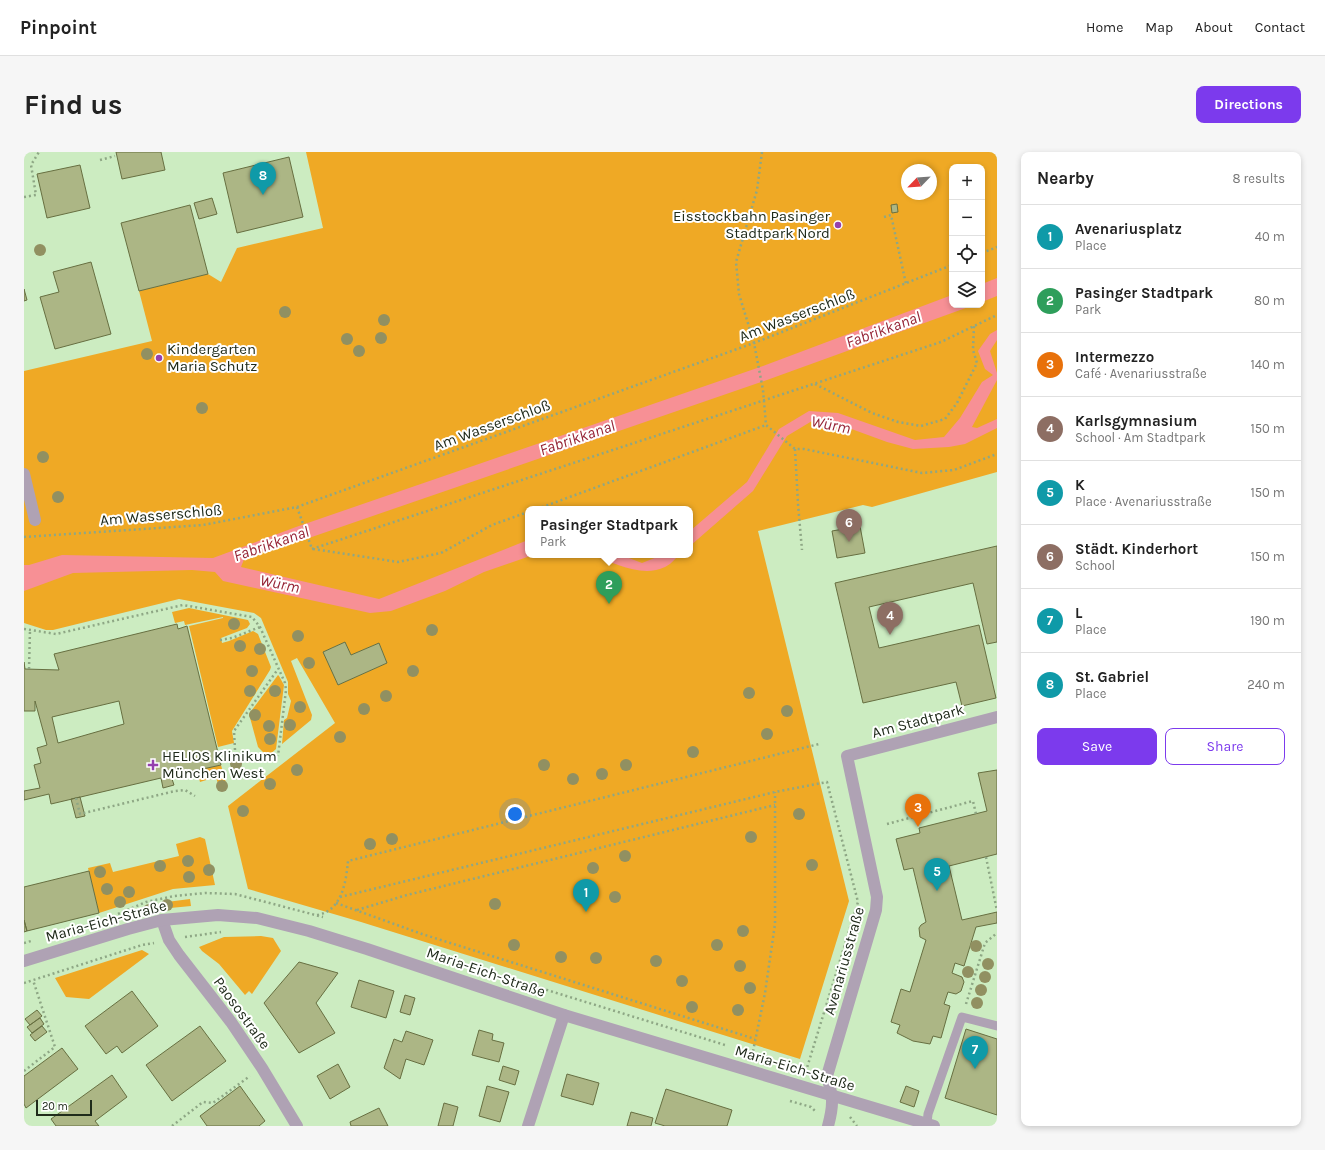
<!DOCTYPE html>
<meta charset="utf-8">
<style>
:root{--surface:#fff;--page:#f6f6f6;--text:#222;--muted:#767676;--line:#e0e0e0;--accent:#7c3aed}
body{margin:0;font-family:Karla,sans-serif;background:var(--page);color:var(--text)}
.controls{position:absolute;right:12px;top:12px;display:grid;overflow:hidden;border-radius:8px;box-shadow:0 2px 6px #0003}
.controls button{width:36px;height:36px;display:grid;place-items:center;padding:0;border:0;border-bottom:1px solid var(--line);background:var(--surface);color:var(--text);font:20px sans-serif}
.compass{position:absolute;left:877px;top:12px;width:36px;height:36px;border-radius:50%;background:var(--surface);box-shadow:0 2px 6px #0003;rotate:245deg}
.scale{position:absolute;left:12px;bottom:10px;width:56px;box-sizing:border-box;padding-left:4px;border:2px solid #202b1b;border-top:0;font-size:11px;line-height:14px;white-space:nowrap;color:#202b1b;-webkit-text-stroke:3px #fff;paint-order:stroke}
.you{position:absolute;left:491px;top:662px;width:14px;height:14px;margin:-10px;border:3px solid #fff;border-radius:50%;background:#1a73e8;box-shadow:0 0 0 6px #1a73e833}
.badge{display:grid;place-items:center;width:26px;height:26px;border-radius:50%;background:var(--accent);color:#fff;font-size:13px;font-weight:700}
.pin{position:absolute;translate:-50% -33px;filter:drop-shadow(0 1px 2px #0008)}
.pin::after{content:'';position:absolute;top:21px;width:14px;height:12px;background:inherit;clip-path:polygon(0 0,100% 0,50% 100%)}
.popup{position:absolute;left:501px;top:354px;width:168px;height:52px;box-sizing:border-box;display:grid;place-content:center;border-radius:8px;background:var(--surface);filter:drop-shadow(0 1px 3px #0005);font-size:13px;white-space:nowrap;color:var(--muted)}
.popup b{font-size:15px;color:var(--text)}
.popup::after{content:'';position:absolute;left:50%;top:100%;margin-left:-8px;border:8px solid transparent;border-top-color:var(--surface)}
.list{margin:0;padding:0;list-style:none}
h2{display:flex;justify-content:space-between;align-items:center;height:52px;margin:0;padding:0 16px;font-size:17px}
h2 small{font-size:13px;font-weight:400;color:var(--muted)}
.list li{display:grid;grid-template-columns:26px 1fr auto;gap:12px;align-items:center;box-sizing:border-box;height:64px;padding:0 16px;border-top:1px solid var(--line)}
.list b{display:block;font-size:15px;white-space:nowrap}
.list p{margin:0;font-size:13px;white-space:nowrap;color:var(--muted)}
.list em{font-size:13px;font-style:normal;color:var(--muted)}
.actions{display:flex;gap:8px;padding:12px 16px}
.actions a{flex:1;padding:9px 0;border:1px solid var(--accent);border-radius:8px;text-align:center;font-size:14px;color:var(--accent)}
.actions .main{background:var(--accent);color:#fff}
.icon{flex:none;width:22px;height:22px;fill:none;stroke:currentColor;stroke-width:2;stroke-linecap:round;stroke-linejoin:round}
.map{position:relative;flex:none;width:973px;height:974px;overflow:hidden;border-radius:8px}
header{display:flex;align-items:center;gap:24px;box-sizing:border-box;height:56px;padding:0 20px;background:var(--surface);border-bottom:1px solid var(--line)}
header strong{font-size:19px}
nav{display:flex;gap:22px;margin-inline-start:auto;font-size:14px}
.intro{display:flex;align-items:center;justify-content:space-between;box-sizing:border-box;height:96px;padding:0 24px}
h1{margin:0;font-size:28px}
.button{padding:10px 18px;border-radius:8px;background:var(--accent);color:#fff;font-size:14px;font-weight:700}
main{display:flex;gap:24px;padding:0 24px}
aside{flex:1;background:var(--surface);border-radius:8px;box-shadow:0 2px 6px #0003}
.map>svg:first-child{display:block}
</style>
<header>
<strong>Pinpoint</strong>
<nav><a>Home</a><a>Map</a><a>About</a><a>Contact</a></nav>
</header>
<div class="intro"><h1>Find us</h1><a class="button">Directions</a></div>
<main>
<div class="map">
<svg width="973" height="974" viewBox="0 0 973 974">
<rect width="100%" height="100%" fill="#ccecc1"/>
<!-- green -->
<path fill="#efa925" fill-rule="evenodd" d="M282 0H973V320L848 355 839 353 734 379 825 749 776 907 337 770 224 737 204 654 311 571 273 506 267 509 288 563 287 568 258 592 260 568 263 566 267 549 264 542V530L237 466 230 461 155 447 29 478H22L0 471V219L128 189 115 139 184 122 197 130 213 96 299 76ZM928 15H958V153H928ZM883 18H907V42H883ZM504 357H666V403H504ZM321 490 327 503 355 491 363 511 314 533 299 500Z
M165 456 224 468 226 472 223 476 197 486 198 491 205 489 229 479 234 482 247 515 246 518 208 579 210 591 194 595 165 474 199 466V465L161 473 160 469 151 471 148 460Z
M254 523 255 524 260 533 252 597 242 606 239 600 234 595 225 562Z
M197 613 203 635 196 639 192 625 176 630 173 618Z
M176 685 181 687 191 733 149 737 75 761 64 716 86 711 89 720 155 704 152 692Z
M166 747 167 754 136 757 135 751Z
M237 784 249 786 257 799 228 842 225 839 221 843 195 812 178 799 175 795 200 785Z
M118 798 125 802 65 847 42 845 31 826Z"/>
<!-- water -->
<path fill="#f79095" d="M973 126V144L958 150V132Z
M928 143V153H950L743 228 282 387 221 405 217 415 355 447 504 388V403H509L460 420 421 439 367 459 346 461 199 429 191 420 168 418 49 421 0 439V413H5L38 403 189 406 272 375 739 214Z
M973 178V188L966 199 973 221V228L948 275 953 276 973 267V276L941 292 925 295 889 297 863 290 822 275 788 269 763 284 729 339 666 394V379L723 330 755 277 785 259 814 261 891 288 920 285 936 266 958 230 969 223 961 217 954 199 966 182Z
M569 403H597L618 411 638 403H655C651 407 646 413 641 415 618 426 590 411 569 403Z"/>
<!-- building -->
<path fill="#acb685" stroke="#676f41" fill-rule="evenodd" d="M92 0H137L141 18 98 27Z
M265 5 279 65 213 81 199 21Z
M56 13 66 56 23 66 13 22Z
M188 46 193 62 175 67 170 51Z
M873 52 874 60 868 61 867 53Z
M166 53 184 122 115 139 97 71Z
M67 110 87 182 31 197 16 145 35 140 29 120Z
M0 137 3 148 0 149Z
M836 374 841 401 813 406 808 379Z
M973 394V490L963 492 949 431 845 455 855 496 955 473 972 546 938 554 932 530 839 551 811 431Z
M153 472 154 477 163 474 197 613 147 624 150 633 139 636 137 626 27 652 25 642 0 648V639L16 636 10 613 17 611 13 596 23 593 11 549V559H0V510L1 517 35 518 30 502ZM95 549 100 572 34 591 28 565Z
M321 490 327 503 355 491 363 511 314 533 299 500Z
M973 618V702L925 714 938 768 973 760V771L952 775 940 814 931 811 928 821 938 825 940 830 937 839 932 842 924 840 920 852 926 854 917 886 909 884 906 892 889 889 873 881 876 873 867 870 877 837 886 840 902 788 896 785 895 776 897 773 902 770 889 716 880 718 872 687 896 681 895 676 963 659 954 621Z
M56 645 61 664 52 666 47 647Z
M65 719 75 761 3 779 0 768V735Z
M0 768 3 779 0 780Z
M275 810 314 821 292 851 311 881 275 901 240 851Z
M335 828 370 839 362 866 327 855Z
M108 839 134 874 98 901 93 894 82 902 61 874Z
M381 843 391 846 386 863 376 860Z
M13 858 18 864 6 873 1 867Z
M16 866 20 872 8 881 3 875Z
M18 874 23 880 11 889 6 883Z
M176 874 202 909 148 949 122 913Z
M942 877 973 887V963L921 946Z
M455 878 469 882 468 888 480 891 475 910 448 903Z
M382 879 409 888 400 913 382 907 376 927 360 916 370 887 378 890Z
M38 896 54 917 2 956 0 952V924Z
M314 912 326 935 306 947 293 924Z
M479 914 495 919 491 933 475 928Z
M543 922 575 931 569 953 537 944Z
M88 923 103 945 71 969 75 974H32L27 967Z
M216 934 241 969 235 974H183L176 964Z
M463 934 485 940 476 970 455 964Z
M882 934 895 939 890 955 876 950Z
M642 937 708 958 703 974H641L631 971Z
M420 951 434 955 429 974H414Z
M355 956 364 974H327L326 970Z
M607 960 629 966 627 974H603Z"/>
<g fill="none" stroke-linecap="round" stroke-linejoin="round">
<!-- path -->
<path stroke="#8ea785" stroke-width="2.5" stroke-dasharray="2 3" stroke-linecap="butt" d="M738 0 733 38 712 110 715 142 730 191 739 238 742 273 771 297H780L898 321 930 318 973 302
M76 8 91 4
M0 45 12 43 7 13 15 0
M860 65 867 63 882 132
M958 101 973 95
M791 232 848 261 874 270 897 274 921 267 933 251 953 211 949 198 950 174
M771 297 774 352 778 398
M273 355 288 397
M513 357 742 273
M0 385 179 373 273 355 730 191 928 113
M288 397 917 190 973 163
M289 397 374 410 417 401 468 373 504 360
M0 477 32 482 159 453 228 465 236 475 261 531 262 538 254 604
M196 488 208 486 236 475
M5 517 6 478
M211 598 210 579 254 517
M52 646 56 662 151 639 161 638 171 644
M863 672 949 649 952 662
M962 705 973 759
M316 745 751 640 803 630 834 750 782 919
M312 751 398 782 731 887
M333 758 383 743 751 653
M94 762 122 750 150 744 182 741 211 742 299 765
M293 763C318 759 322 730 324 709L795 592
M161 785 197 780
M0 791 7 789
M484 826 701 893
M0 831 118 793 130 791
M942 852 961 791 973 781
M728 904 741 841 751 772V640
M0 919 31 895 9 828
M766 949 787 955 792 960
M826 965 833 974
M148 974 179 950 189 951 226 924"/>
<!-- service -->
<path stroke="#afa2b4" stroke-width="9" d="M903 971 904 962 938 865 973 874"/>
<!-- minor -->
<path stroke="#afa2b4" stroke-width="12" d="M0 322 11 368
M138 768 145 788 155 803 207 870 238 916 273 974
M504 974 540 863
M804 974C810 952 809 945 803 924L852 758 853 745 823 604 973 565"/>
<!-- tertiary -->
<path stroke="#afa2b4" stroke-width="12" d="M0 809 104 777 138 768 194 763 233 766 285 779 343 797 540 863 910 974"/>
</g>
<!-- trees -->
<g fill="#919061">
<circle cx="16" cy="98" r="6"/>
<circle cx="261" cy="160" r="6"/>
<circle cx="360" cy="168" r="6"/>
<circle cx="357" cy="186" r="6"/>
<circle cx="323" cy="187" r="6"/>
<circle cx="335" cy="199" r="6"/>
<circle cx="123" cy="202" r="6"/>
<circle cx="178" cy="256" r="6"/>
<circle cx="19" cy="305" r="6"/>
<circle cx="34" cy="345" r="6"/>
<circle cx="210" cy="472" r="6"/>
<circle cx="408" cy="478" r="6"/>
<circle cx="274" cy="484" r="6"/>
<circle cx="216" cy="494" r="6"/>
<circle cx="236" cy="497" r="6"/>
<circle cx="285" cy="511" r="6"/>
<circle cx="228" cy="519" r="6"/>
<circle cx="389" cy="519" r="6"/>
<circle cx="226" cy="539" r="6"/>
<circle cx="251" cy="539" r="6"/>
<circle cx="725" cy="541" r="6"/>
<circle cx="362" cy="544" r="6"/>
<circle cx="276" cy="555" r="6"/>
<circle cx="340" cy="557" r="6"/>
<circle cx="763" cy="559" r="6"/>
<circle cx="231" cy="563" r="6"/>
<circle cx="266" cy="573" r="6"/>
<circle cx="245" cy="574" r="6"/>
<circle cx="743" cy="582" r="6"/>
<circle cx="316" cy="585" r="6"/>
<circle cx="246" cy="587" r="6"/>
<circle cx="669" cy="600" r="6"/>
<circle cx="212" cy="612" r="6"/>
<circle cx="520" cy="613" r="6"/>
<circle cx="602" cy="613" r="6"/>
<circle cx="273" cy="618" r="6"/>
<circle cx="578" cy="622" r="6"/>
<circle cx="549" cy="627" r="6"/>
<circle cx="246" cy="632" r="6"/>
<circle cx="198" cy="634" r="6"/>
<circle cx="219" cy="659" r="6"/>
<circle cx="775" cy="662" r="6"/>
<circle cx="727" cy="685" r="6"/>
<circle cx="368" cy="687" r="6"/>
<circle cx="346" cy="692" r="6"/>
<circle cx="601" cy="704" r="6"/>
<circle cx="164" cy="709" r="6"/>
<circle cx="788" cy="713" r="6"/>
<circle cx="136" cy="714" r="6"/>
<circle cx="569" cy="716" r="6"/>
<circle cx="185" cy="718" r="6"/>
<circle cx="76" cy="720" r="6"/>
<circle cx="165" cy="725" r="6"/>
<circle cx="83" cy="737" r="6"/>
<circle cx="105" cy="740" r="6"/>
<circle cx="591" cy="745" r="6"/>
<circle cx="96" cy="750" r="6"/>
<circle cx="471" cy="752" r="6"/>
<circle cx="143" cy="753" r="6"/>
<circle cx="125" cy="758" r="6"/>
<circle cx="719" cy="779" r="6"/>
<circle cx="490" cy="793" r="6"/>
<circle cx="693" cy="793" r="6"/>
<circle cx="952" cy="794" r="6"/>
<circle cx="537" cy="805" r="6"/>
<circle cx="572" cy="806" r="6"/>
<circle cx="632" cy="809" r="6"/>
<circle cx="964" cy="812" r="6"/>
<circle cx="716" cy="814" r="6"/>
<circle cx="944" cy="820" r="6"/>
<circle cx="961" cy="825" r="6"/>
<circle cx="658" cy="829" r="6"/>
<circle cx="726" cy="836" r="6"/>
<circle cx="957" cy="838" r="6"/>
<circle cx="953" cy="851" r="6"/>
<circle cx="668" cy="855" r="6"/>
<circle cx="714" cy="858" r="6"/>
</g>
<!-- markers -->
<g fill="#9440ae" stroke="#fff" stroke-width="1.5">
<circle cx="814" cy="73" r="4"/>
<circle cx="135" cy="206" r="4"/>
<path d="M127 607h4v4h4v4h-4v4h-4v-4h-4v-4h4z"/>
</g>
<g text-anchor="middle" stroke-width="4" stroke-linejoin="round" paint-order="stroke">
<!-- poi labels -->
<g font-size="15" fill="#202b1b" stroke="#fff" text-anchor="start">
<text x="806" y="69" text-anchor="end">Eisstockbahn Pasinger<tspan x="806" dy="17">Stadtpark Nord</tspan></text>
<text x="143" y="202">Kindergarten<tspan x="143" dy="17">Maria Schutz</tspan></text>
<text x="138" y="609">HELIOS Klinikum<tspan x="138" dy="17">München West</tspan></text>
</g>
<!-- street labels -->
<g font-size="15" fill="#202b1b" stroke="#fff">
<text transform="translate(773 163) rotate(-21)" y="5">Am Wasserschloß</text>
<text transform="translate(468 273) rotate(-20)" y="5">Am Wasserschloß</text>
<text transform="translate(137 363) rotate(-5)" y="5">Am Wasserschloß</text>
<text transform="translate(894 569) rotate(-15)" y="5">Am Stadtpark</text>
<text transform="translate(82 769) rotate(-15)" y="5">Maria-Eich-Straße</text>
<text transform="translate(820 809) rotate(-74)" y="5">Avenariusstraße</text>
<text transform="translate(462 820) rotate(19)" y="5">Maria-Eich-Straße</text>
<text transform="translate(218 861) rotate(54)" y="5">Paosostraße</text>
<text transform="translate(771 916) rotate(17)" y="5">Maria-Eich-Straße</text>
</g>
<!-- water labels -->
<g font-size="16" font-style="italic" fill="#952335" stroke="#fff">
<text transform="translate(859 177) rotate(-20)" y="6">Fabrikkanal</text>
<text transform="translate(807 272) rotate(11)" y="6">Würm</text>
<text transform="translate(553 285) rotate(-19)" y="6">Fabrikkanal</text>
<text transform="translate(247 391) rotate(-19)" y="6">Fabrikkanal</text>
<text transform="translate(256 431) rotate(12)" y="6">Würm</text>
</g>
</g>
</svg>
<div class="controls">
<button>+</button>
<button>−</button>
<button><svg class="icon" aria-label="locate" viewBox="0 0 24 24"><circle cx="12" cy="12" r="6"/><path d="M12 2v4M12 18v4M2 12h4M18 12h4"/></svg></button>
<button><svg class="icon" aria-label="layers" viewBox="0 0 24 24"><path d="M12 4l9 5-9 5-9-5zM3 14l9 5 9-5"/></svg></button>
</div>
<svg class="compass" viewBox="-18 -18 36 36"><path d="M0-13l5 13h-10z" fill="#e53935"/><path d="M0 13l5-13h-10z" fill="#767676"/></svg>
<div class="scale">20 m</div>
<div class="you"></div>
<div class="pin badge" style="left:562px;top:760px;background:#0f9aa8">1</div>
<div class="pin badge" style="left:585px;top:452px;background:#2e9e5b">2</div>
<div class="popup"><b>Pasinger Stadtpark</b>Park</div>
<div class="pin badge" style="left:894px;top:675px;background:#e8710a">3</div>
<div class="pin badge" style="left:866px;top:483px;background:#8d6e63">4</div>
<div class="pin badge" style="left:913px;top:739px;background:#0f9aa8">5</div>
<div class="pin badge" style="left:825px;top:390px;background:#8d6e63">6</div>
<div class="pin badge" style="left:951px;top:917px;background:#0f9aa8">7</div>
<div class="pin badge" style="left:239px;top:43px;background:#0f9aa8">8</div>
</div>
<aside>
<h2>Nearby<small>8 results</small></h2>
<ul class="list">
<li><span class="badge" style="background:#0f9aa8">1</span><div><b>Avenariusplatz</b><p>Place</p></div><em>40 m</em></li>
<li><span class="badge" style="background:#2e9e5b">2</span><div><b>Pasinger Stadtpark</b><p>Park</p></div><em>80 m</em></li>
<li><span class="badge" style="background:#e8710a">3</span><div><b>Intermezzo</b><p>Café · Avenariusstraße</p></div><em>140 m</em></li>
<li><span class="badge" style="background:#8d6e63">4</span><div><b>Karlsgymnasium</b><p>School · Am Stadtpark</p></div><em>150 m</em></li>
<li><span class="badge" style="background:#0f9aa8">5</span><div><b>K</b><p>Place · Avenariusstraße</p></div><em>150 m</em></li>
<li><span class="badge" style="background:#8d6e63">6</span><div><b>Städt. Kinderhort</b><p>School</p></div><em>150 m</em></li>
<li><span class="badge" style="background:#0f9aa8">7</span><div><b>L</b><p>Place</p></div><em>190 m</em></li>
<li><span class="badge" style="background:#0f9aa8">8</span><div><b>St. Gabriel</b><p>Place</p></div><em>240 m</em></li>
</ul>
<div class="actions"><a class="main">Save</a><a>Share</a></div>
</aside>
</main>
